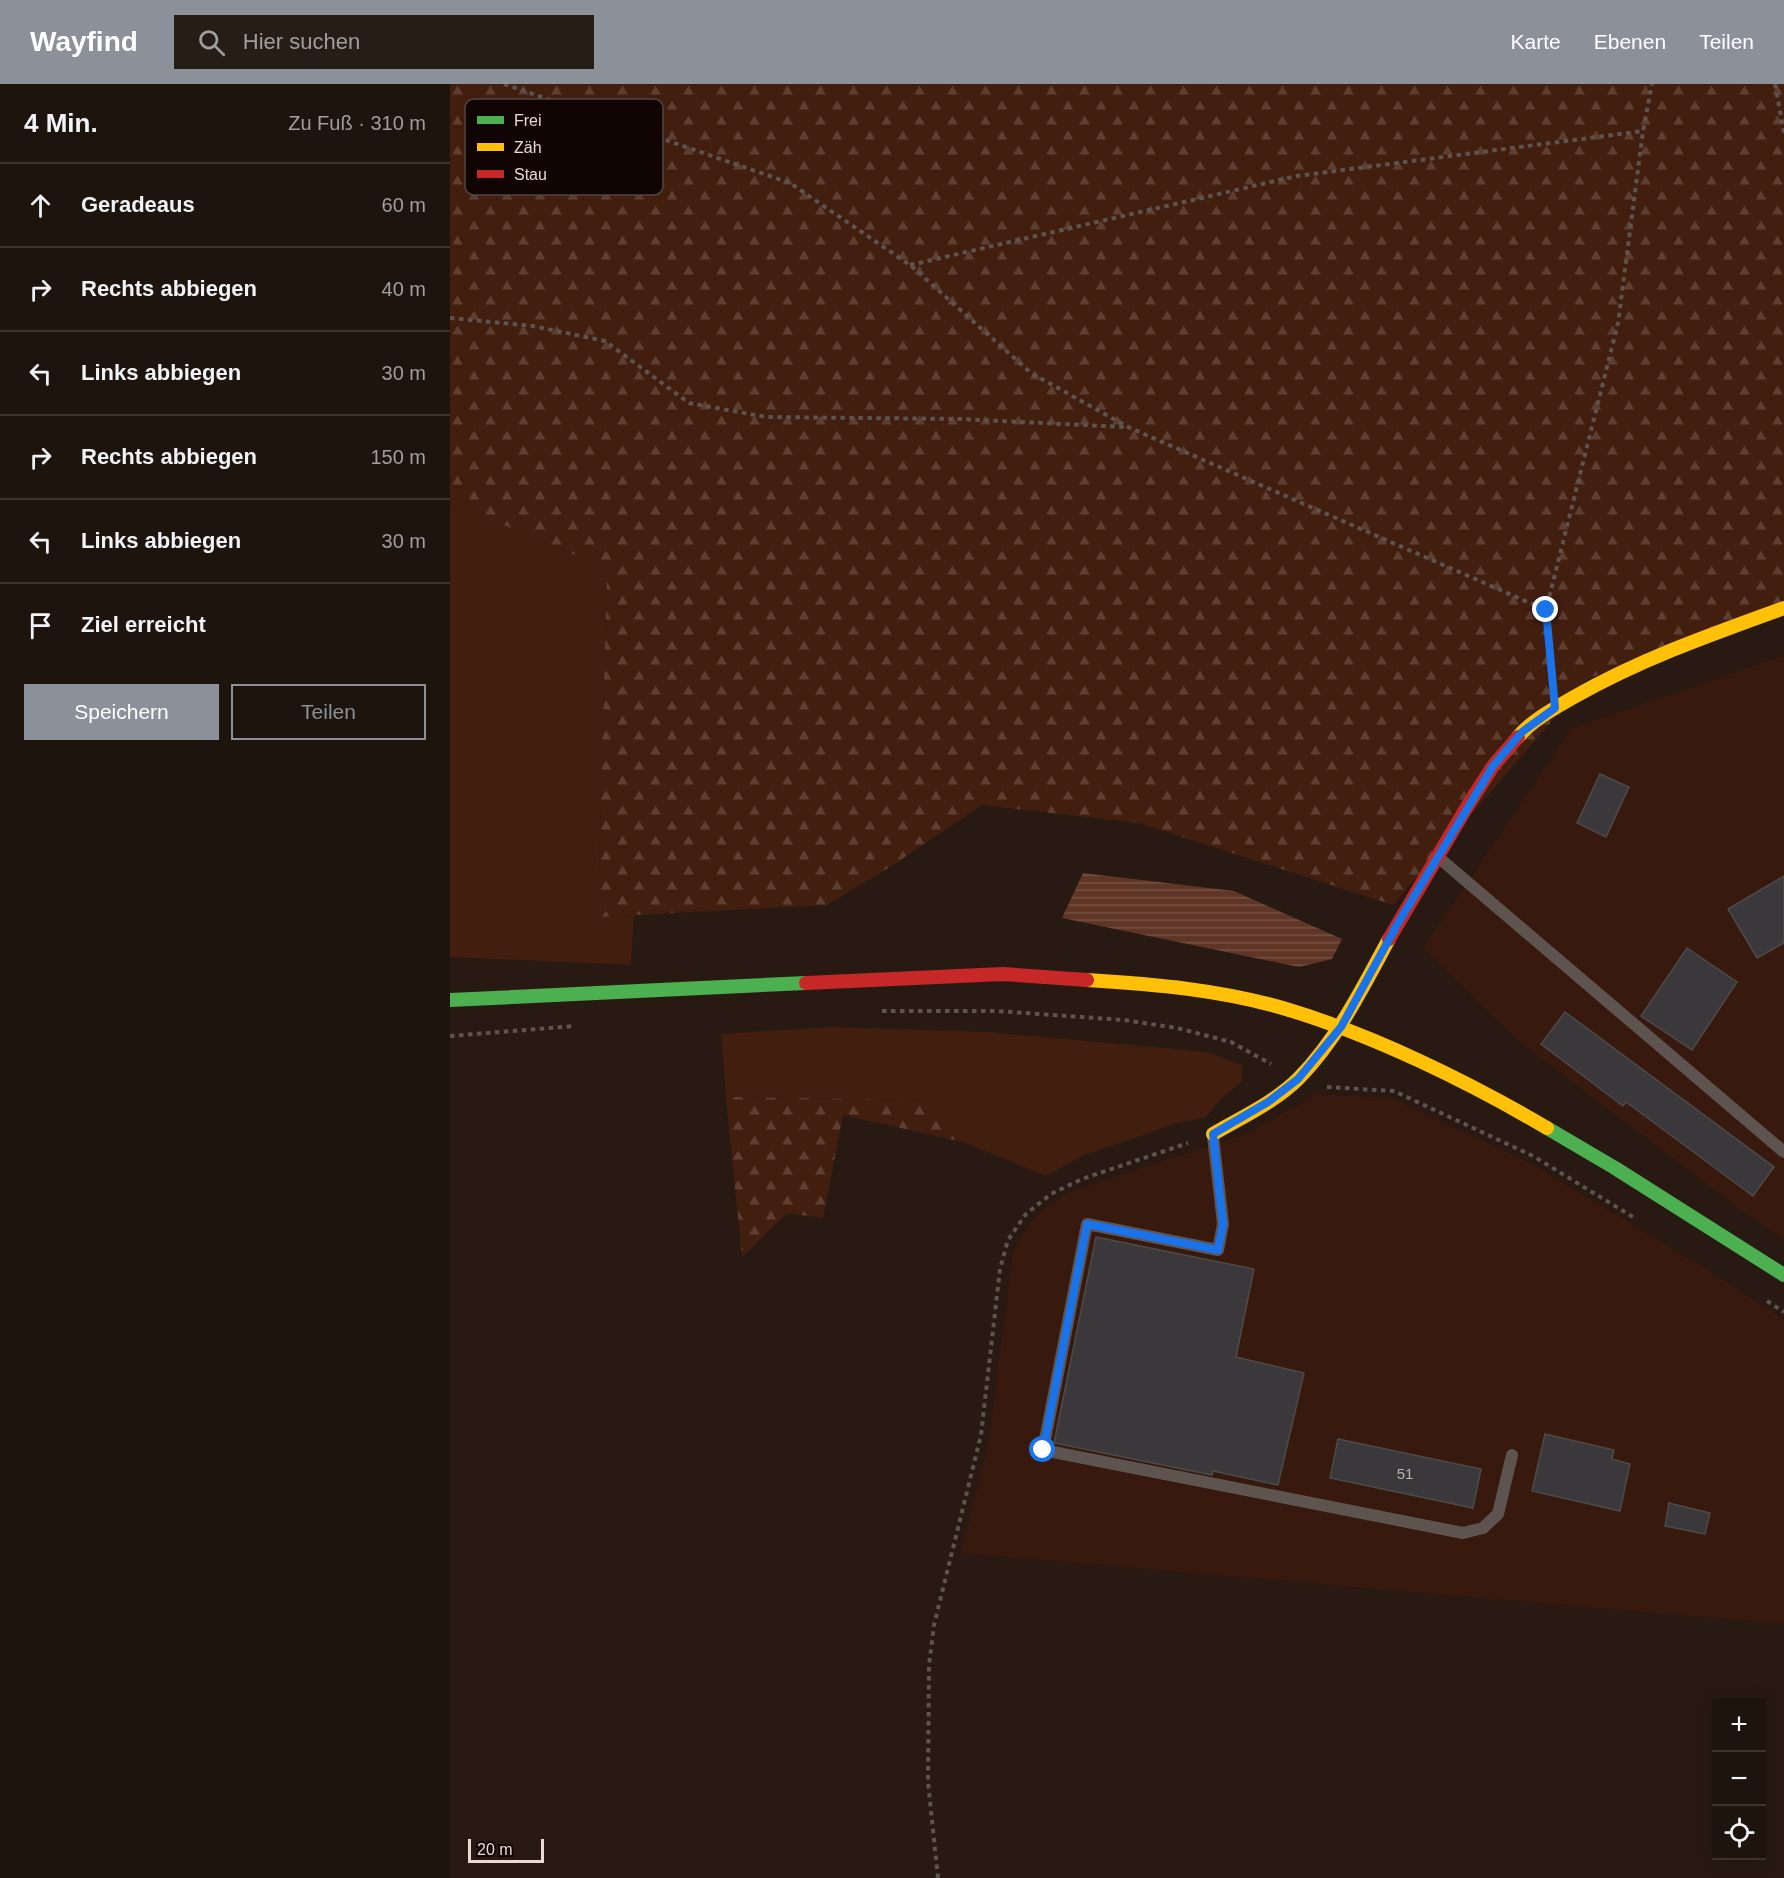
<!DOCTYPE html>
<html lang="de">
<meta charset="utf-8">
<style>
:root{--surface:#1e140e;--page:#261d17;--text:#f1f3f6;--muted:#a19e9e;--line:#3c332e;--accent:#8c9099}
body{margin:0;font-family:Helvetica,sans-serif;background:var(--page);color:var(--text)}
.controls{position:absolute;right:18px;bottom:18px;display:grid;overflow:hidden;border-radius:0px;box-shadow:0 3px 15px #0003}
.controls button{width:54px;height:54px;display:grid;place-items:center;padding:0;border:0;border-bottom:2px solid var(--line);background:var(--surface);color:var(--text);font:30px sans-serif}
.scale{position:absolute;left:18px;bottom:15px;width:76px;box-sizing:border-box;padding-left:6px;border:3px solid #ecd9d1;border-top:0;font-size:16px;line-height:21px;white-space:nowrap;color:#ecd9d1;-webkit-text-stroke:4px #100503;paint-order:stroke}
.stop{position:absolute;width:18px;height:18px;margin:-14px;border:4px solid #1a73e8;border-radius:50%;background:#fff}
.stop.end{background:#1a73e8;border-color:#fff;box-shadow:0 2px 6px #0008}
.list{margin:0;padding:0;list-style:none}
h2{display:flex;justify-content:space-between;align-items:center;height:78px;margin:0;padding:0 24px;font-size:26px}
h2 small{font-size:20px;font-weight:400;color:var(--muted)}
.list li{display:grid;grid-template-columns:39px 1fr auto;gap:18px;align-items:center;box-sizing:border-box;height:84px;padding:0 24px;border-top:2px solid var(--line)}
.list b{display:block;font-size:22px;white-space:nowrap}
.list em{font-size:20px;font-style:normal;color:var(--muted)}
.actions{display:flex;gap:12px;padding:18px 24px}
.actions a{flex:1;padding:14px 0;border:2px solid var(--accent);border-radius:0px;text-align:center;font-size:21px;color:var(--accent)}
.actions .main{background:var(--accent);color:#fff}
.icon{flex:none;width:33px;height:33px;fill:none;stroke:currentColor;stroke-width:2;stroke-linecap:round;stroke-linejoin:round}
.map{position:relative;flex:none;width:1334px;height:1794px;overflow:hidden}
header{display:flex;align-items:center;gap:36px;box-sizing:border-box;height:84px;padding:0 30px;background:var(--accent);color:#fff}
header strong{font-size:28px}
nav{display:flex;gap:33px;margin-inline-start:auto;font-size:21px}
.search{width:420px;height:54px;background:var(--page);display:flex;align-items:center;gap:15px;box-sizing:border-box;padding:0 21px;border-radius:0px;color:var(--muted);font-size:22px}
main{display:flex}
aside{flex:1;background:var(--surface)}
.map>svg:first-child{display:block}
</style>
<header>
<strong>Wayfind</strong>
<div class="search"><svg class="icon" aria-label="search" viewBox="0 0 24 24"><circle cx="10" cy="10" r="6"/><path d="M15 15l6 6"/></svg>Hier suchen</div>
<nav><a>Karte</a><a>Ebenen</a><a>Teilen</a></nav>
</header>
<main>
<aside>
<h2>4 Min.<small>Zu Fuß · 310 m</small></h2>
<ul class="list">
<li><svg class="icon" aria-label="ahead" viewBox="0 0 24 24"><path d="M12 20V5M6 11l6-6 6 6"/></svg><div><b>Geradeaus</b></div><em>60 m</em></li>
<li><svg class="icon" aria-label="right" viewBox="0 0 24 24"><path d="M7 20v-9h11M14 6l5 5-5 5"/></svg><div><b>Rechts abbiegen</b></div><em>40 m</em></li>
<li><svg class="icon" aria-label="left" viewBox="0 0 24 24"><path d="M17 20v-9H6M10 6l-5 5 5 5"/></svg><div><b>Links abbiegen</b></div><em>30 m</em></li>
<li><svg class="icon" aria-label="right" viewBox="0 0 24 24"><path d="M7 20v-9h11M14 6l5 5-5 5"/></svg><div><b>Rechts abbiegen</b></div><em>150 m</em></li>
<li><svg class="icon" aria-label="left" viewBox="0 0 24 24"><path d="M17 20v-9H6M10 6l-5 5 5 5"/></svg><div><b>Links abbiegen</b></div><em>30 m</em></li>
<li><svg class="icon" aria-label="arrive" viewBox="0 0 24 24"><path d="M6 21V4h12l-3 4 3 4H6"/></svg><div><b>Ziel erreicht</b></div></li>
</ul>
<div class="actions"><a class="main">Speichern</a><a>Teilen</a></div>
</aside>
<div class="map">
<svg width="1334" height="1794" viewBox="0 0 1334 1794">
<defs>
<pattern id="forest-firs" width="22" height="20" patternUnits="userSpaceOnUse" patternTransform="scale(1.5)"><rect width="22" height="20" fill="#421e0f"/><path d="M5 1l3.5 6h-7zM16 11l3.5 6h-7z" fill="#5d3e31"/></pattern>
<pattern id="water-rules" width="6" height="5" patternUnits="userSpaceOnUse" patternTransform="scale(1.5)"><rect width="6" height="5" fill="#5f3525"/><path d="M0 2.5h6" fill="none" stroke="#765244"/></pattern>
</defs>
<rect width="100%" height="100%" fill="#281a13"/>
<!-- built -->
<path fill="#38190d" d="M1334 572V1155L1291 1126 1070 958 973 864 1122 644Z
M867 1010 942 1014 1082 1080 1258 1186 1334 1236V1540L511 1469 538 1362 563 1169 579 1140 599 1121 620 1108 794 1051Z"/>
<!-- grass -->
<path fill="#421e0f" d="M0 419 157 484 148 833 184 831 181 881 0 873Z
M382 943 537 948 758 968 792 981V997L769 1017 756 1033 724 1040 632 1072 596 1092 513 1058 475 1016 276 1013 271 950Z"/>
<!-- forest -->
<path fill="url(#forest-firs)" d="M0 0H1334V529L1139 594 943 821 689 739 532 721 440 783 377 821 148 833 157 484 0 419Z
M276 1013 475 1016 513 1058 393 1031 373 1134 337 1129 292 1173Z"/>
<!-- water -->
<path fill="url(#water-rules)" d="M633 789 784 807 892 855 882 875 849 883 612 834Z"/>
<!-- building -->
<path fill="#3a383a" stroke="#4d4a4a" stroke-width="1.5" d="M1150 690 1179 703 1156 753 1127 739Z
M1334 792V859L1307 874 1278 825Z
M1237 864 1287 898 1242 966 1191 932Z
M1115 928 1324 1083 1303 1112 1176 1018 1173 1022 1091 960Z
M646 1153 804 1185 786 1273 854 1289 828 1401 763 1387 762 1391 604 1359Z
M1095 1350 1164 1366 1162 1375 1180 1380 1170 1427 1082 1407Z
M888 1355 1031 1385 1023 1424 880 1394Z
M1219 1419 1260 1429 1255 1450 1215 1442Z"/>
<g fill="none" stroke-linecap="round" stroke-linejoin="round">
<!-- path -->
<path stroke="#5d534f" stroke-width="4" stroke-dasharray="4.5 4.5" stroke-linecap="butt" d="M54 0 340 99 460 181 581 289 678 343 1096 526
M1325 0 1334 49
M460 181 847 92 1193 47
M0 234 83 242 155 257 239 319 316 333 510 335 674 343
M1102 593 1096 526 1168 239 1193 47 1202 0
M432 927H547L674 936 727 944 781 958 821 980
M0 952 125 942
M877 1003 944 1007 1083 1072 1183 1133
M1317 1217 1334 1228
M488 1794 478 1698 479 1581 484 1541 531 1351 550 1185 558 1156 576 1130 601 1110 632 1095 738 1059"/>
<!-- lane -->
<path stroke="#5d5450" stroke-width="12" d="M988 773 1334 1068
M763 1052 773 1140 768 1166 637 1140 593 1366 1013 1449 1033 1444 1048 1430 1062 1371"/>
<!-- fast -->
<path stroke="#4caf50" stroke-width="14" d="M0 916 356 899
M1097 1044 1165 1084 1334 1191"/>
<!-- slow -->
<path stroke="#ffc107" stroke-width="14" d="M1068 653C1082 636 1105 624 1124 613 1191 575 1262 550 1334 524
M637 896C704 900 772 906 836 925 923 951 1019 998 1097 1044
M763 1050C792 1033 825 1018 849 994 888 954 913 903 939 855"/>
<!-- jam -->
<path stroke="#c62828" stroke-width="14" d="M939 855 1018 721 1043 682 1068 653
M356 899 553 890 637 896"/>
</g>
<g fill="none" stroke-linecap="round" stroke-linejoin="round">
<!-- route -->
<path stroke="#1a73e8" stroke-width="8" d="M593 1366 637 1140 768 1166 773 1140 763 1050 818 1018 848 995 891 943 948 839 1043 682 1072 648 1105 624 1096 526"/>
</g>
<g text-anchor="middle" stroke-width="5" stroke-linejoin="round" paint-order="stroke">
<!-- number labels -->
<g font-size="15" fill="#c0b1ab">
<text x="955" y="1395">51</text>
</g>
</g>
<!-- legend -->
<rect x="15" y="15" width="198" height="96" rx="9" fill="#100503" stroke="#524541" stroke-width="1.5"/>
<rect x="27" y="32" width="27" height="8" fill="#4caf50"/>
<rect x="27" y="59" width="27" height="8" fill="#ffc107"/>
<rect x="27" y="86" width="27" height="8" fill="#c62828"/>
<g font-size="16" fill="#ecd9d1">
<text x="64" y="42">Frei</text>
<text x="64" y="69">Zäh</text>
<text x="64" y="96">Stau</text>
</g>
</svg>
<div class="controls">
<button>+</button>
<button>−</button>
<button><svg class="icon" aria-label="locate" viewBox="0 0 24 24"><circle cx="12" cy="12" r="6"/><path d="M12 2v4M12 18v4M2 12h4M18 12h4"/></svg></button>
</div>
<div class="scale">20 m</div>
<div class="stop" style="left:593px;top:1366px"></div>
<div class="stop end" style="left:1096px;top:526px"></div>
</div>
</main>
